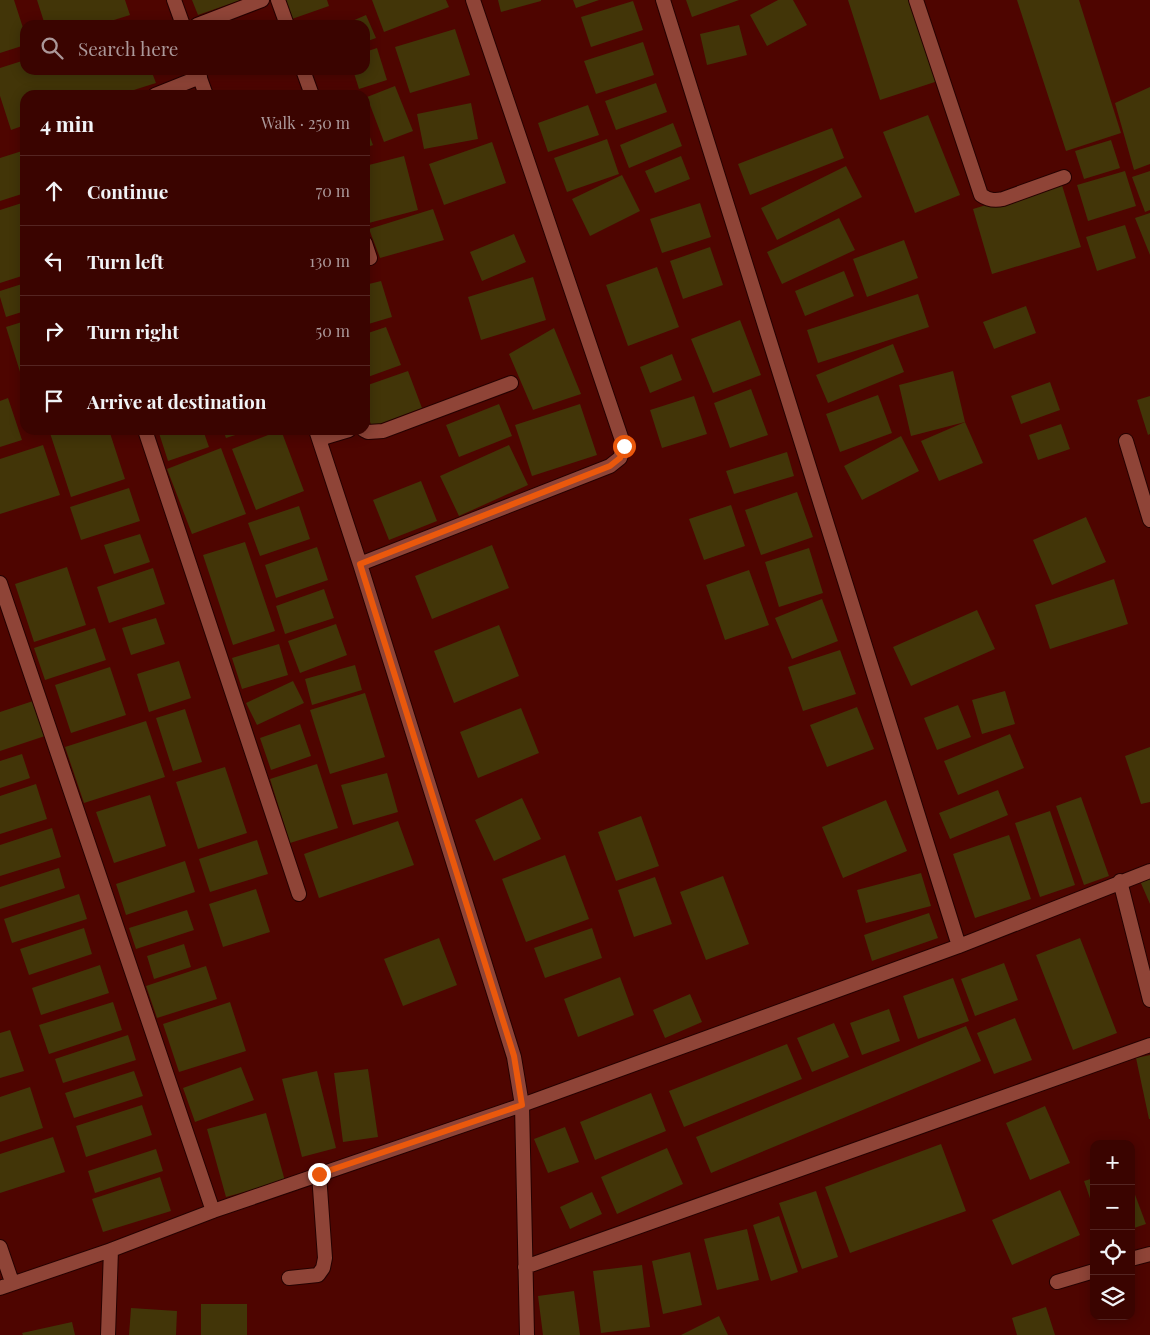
<!DOCTYPE html>
<meta charset="utf-8">
<style>
:root{--surface:#3a0400;--page:#45120f;--text:#f1f3f6;--muted:#ab9899;--line:#542522}
body{margin:0;font-family:"Playfair Display",serif;background:var(--page);color:var(--text)}
.controls{position:absolute;right:15px;bottom:15px;display:grid;overflow:hidden;border-radius:10px;box-shadow:0 2px 12px #0003}
.controls button{width:45px;height:45px;display:grid;place-items:center;padding:0;border:0;border-bottom:1px solid var(--line);background:var(--surface);color:var(--text);font:25px sans-serif}
.stop{position:absolute;width:15px;height:15px;margin:-11px;border:4px solid #ea580c;border-radius:50%;background:#fff}
.stop.end{background:#ea580c;border-color:#fff;box-shadow:0 1px 5px #0008}
.list{margin:0;padding:0;list-style:none}
h2{display:flex;justify-content:space-between;align-items:center;height:65px;margin:0;padding:0 20px;font-size:21px}
h2 small{font-size:16px;font-weight:400;color:var(--muted)}
.list li{display:grid;grid-template-columns:32px 1fr auto;gap:15px;align-items:center;box-sizing:border-box;height:70px;padding:0 20px;border-top:1px solid var(--line)}
.list b{display:block;font-size:19px;white-space:nowrap}
.list em{font-size:16px;font-style:normal;color:var(--muted)}
.icon{flex:none;width:28px;height:28px;fill:none;stroke:currentColor;stroke-width:2;stroke-linecap:round;stroke-linejoin:round}
.map{position:relative;flex:none;width:1150px;height:1335px;overflow:hidden}
.search{position:absolute;background:var(--surface);box-shadow:0 2px 12px #0003;left:20px;top:20px;width:350px;height:55px;display:flex;align-items:center;gap:12px;box-sizing:border-box;padding:0 18px;border-radius:15px;color:var(--muted);font-size:19px}
.panel{position:absolute;background:var(--surface);box-shadow:0 2px 12px #0003;left:20px;top:90px;width:350px;height:345px;border-radius:15px}
.map>svg:first-child{display:block}
</style>
<div class="map">
<svg width="1150" height="1335" viewBox="0 0 1150 1335">
<rect width="100%" height="100%" fill="#4e0500"/>
<!-- building -->
<path fill="#423508" d="M0 0H14L25 34V45L0 53Z
M37 0H125L130 15 98 25H45Z
M192 0H241L198 15Z
M285 0H327L329 6 292 19Z
M372 0H446L449 7 384 32Z
M498 0H541V1L501 12Z
M573 0H599L576 8Z
M686 0H739L692 17Z
M778 0H793L807 25 767 46 750 15Z
M848 0H915L941 80 880 100Z
M1017 0H1079L1121 133 1066 151Z
M633 1 643 30 591 47 581 17Z
M366 15 376 38 365 42V25H343Z
M739 25 747 55 707 65 700 34Z
M455 29 470 75 410 93 395 47Z
M643 42 654 75 596 94 584 61Z
M377 48 387 80 359 89 353 70H365V52Z
M25 60V70H151L156 83 118 95H25V125L11 130 0 96V68Z
M248 70H262V73Z
M656 83 667 112 616 130 605 101Z
M395 86 413 131 384 142 367 97Z
M1150 87V164L1134 170 1115 103Z
M471 103 478 139 424 149 417 114Z
M588 105 599 135 548 152 538 123Z
M928 115 960 195 915 213 883 132Z
M673 123 682 146 629 168 620 145Z
M365 124 373 145 365 148Z
M832 128 844 158 750 195 738 164Z
M607 139 619 174 567 192 554 158Z
M1111 140 1120 168 1084 179 1075 151Z
M492 142 506 183 444 205 429 164Z
M22 151 25 161V193L0 201V158Z
M404 156 418 210 365 224V166Z
M681 156 690 179 655 193 645 171Z
M846 166 862 197 777 240 761 208Z
M1125 171 1136 206 1088 221 1077 185Z
M1150 171V210L1145 212 1132 177Z
M622 175 640 211 590 236 572 199Z
M1061 182 1081 247 992 274 973 209Z
M25 202V275L0 283V210Z
M700 203 711 237 662 253 650 219Z
M433 209 444 240 380 258 369 229Z
M1150 213V255L1135 218Z
M839 218 855 250 782 284 767 252Z
M1125 225 1136 258 1097 271 1086 237Z
M514 234 526 262 482 281 470 252Z
M904 240 918 278 867 297 853 259Z
M710 247 723 285 683 299 670 261Z
M657 267 679 327 628 346 606 285Z
M844 271 854 296 805 316 795 291Z
M533 277 546 320 481 340 468 297Z
M381 281 392 317 365 325V285Z
M25 283V311L6 317 0 297V291Z
M918 294 929 327 818 363 807 330Z
M1026 306 1036 333 994 349 983 322Z
M740 320 761 375 713 393 691 339Z
M25 321V374L21 375 6 327Z
M386 327 401 365 365 378V334Z
M554 328 581 394 533 410 509 354Z
M893 344 904 372 828 403 816 375Z
M672 354 682 380 650 393 640 367Z
M408 371 422 408 372 427 365 409V386Z
M953 371 965 422 911 436 899 385Z
M1050 382 1060 410 1021 424 1011 396Z
M751 389 768 435 730 448 714 403Z
M878 395 892 433 840 452 826 414Z
M694 396 707 434 662 448 650 410Z
M1150 396V434L1148 435 1137 400Z
M8 398 22 440 0 447V401Z
M499 404 512 436 459 457 446 425Z
M580 404 597 455 532 476 515 425Z
M965 422 983 463 939 481 921 441Z
M1061 424 1070 449 1038 460 1029 435Z
M49 430H109L125 479 71 497Z
M158 430H203L209 447 168 461Z
M223 430H251L226 438Z
M281 430 304 491 256 510 232 449Z
M901 436 919 471 862 500 844 466Z
M43 445 60 495 0 514V459Z
M509 445 528 485 459 516 440 476Z
M221 448 246 514 192 534 167 469Z
M787 452 794 476 734 494 726 471Z
M421 481 437 521 389 540 373 500Z
M129 488 140 521 81 540 70 507Z
M797 492 813 537 761 555 745 510Z
M731 505 745 546 704 560 689 519Z
M299 506 310 539 260 556 248 523Z
M1086 517 1106 562 1052 585 1033 540Z
M140 534 150 562 114 574 104 545Z
M245 542 275 631 233 645 203 555Z
M492 545 509 588 432 619 415 576Z
M317 547 328 580 276 598 265 565Z
M809 548 823 593 779 607 765 562Z
M67 567 86 625 34 642 15 584Z
M153 568 165 604 109 623 97 587Z
M749 570 769 625 725 640 706 585Z
M1114 579 1128 624 1050 649 1035 605Z
M324 589 334 618 285 634 276 606Z
M822 599 838 641 792 659 775 618Z
M977 610 995 649 911 686 893 647Z
M156 618 165 644 131 655 122 628Z
M336 624 347 655 300 673 288 641Z
M499 625 519 676 454 703 434 651Z
M95 628 106 660 45 680 34 648Z
M279 644 288 675 242 689 232 658Z
M840 650 856 694 803 711 788 667Z
M179 661 191 698 149 712 137 674Z
M355 665 362 690 312 705 305 679Z
M110 667 126 715 71 733 55 685Z
M293 681 304 703 257 725 246 703Z
M1005 691 1015 724 982 734 972 700Z
M365 693 385 757 330 774 310 710Z
M33 701 45 736 0 751V712Z
M958 705 971 737 937 750 924 718Z
M857 707 874 749 827 767 810 725Z
M521 708 539 753 478 778 460 732Z
M185 709 202 762 173 771 156 718Z
M146 721 165 777 84 803 65 747Z
M300 724 311 756 271 770 260 738Z
M1010 734 1024 768 958 795 944 761Z
M1150 747V802L1141 804 1125 756Z
M22 754 30 778 0 788V761Z
M317 764 338 828 290 843 270 779Z
M225 767 247 833 198 849 176 782Z
M387 773 398 812 353 825 341 785Z
M36 784 47 819 0 834V796Z
M998 790 1008 815 950 839 939 813Z
M150 795 166 846 114 863 96 812Z
M1081 797 1109 876 1084 885 1056 806Z
M522 798 541 839 494 861 475 820Z
M886 800 907 851 843 878 822 827Z
M1050 811 1075 885 1040 897 1015 823Z
M641 816 659 866 616 881 598 832Z
M398 821 414 865 319 898 304 854Z
M52 828 61 857 0 876V845Z
M1009 835 1031 899 975 918 953 854Z
M257 840 268 874 210 892 199 859Z
M565 855 589 919 526 942 502 879Z
M185 861 195 892 126 915 116 884Z
M59 868 65 888 0 909V887Z
M921 873 931 906 866 923 857 890Z
M723 876 749 944 706 960 680 892Z
M655 877 672 924 634 937 618 890Z
M1150 878V904L1140 881Z
M256 889 270 932 223 947 209 904Z
M79 894 87 919 12 943 4 919Z
M187 910 194 930 136 949 129 928Z
M929 913 938 938 872 961 864 935Z
M84 928 92 954 29 975 20 949Z
M592 928 602 958 545 978 534 948Z
M439 938 457 985 403 1006 384 959Z
M1080 938 1117 1033 1073 1050 1036 955Z
M184 944 191 967 154 979 147 956Z
M1004 963 1018 1000 975 1016 961 979Z
M100 965 109 993 41 1015 32 988Z
M206 966 217 999 157 1018 146 986Z
M620 977 634 1015 578 1037 564 999Z
M953 978 969 1021 918 1039 903 996Z
M690 994 702 1022 665 1038 653 1010Z
M113 1002 122 1030 49 1054 39 1025Z
M230 1002 246 1051 179 1072 163 1024Z
M889 1009 900 1041 862 1055 850 1023Z
M1015 1018 1032 1060 994 1074 977 1033Z
M834 1023 849 1057 812 1072 797 1038Z
M966 1026 981 1061 711 1173 696 1137Z
M10 1030 24 1071 0 1078V1033Z
M128 1035 136 1060 63 1083 55 1059Z
M787 1044 802 1079 684 1127 669 1091Z
M1150 1055V1119H1149L1136 1058Z
M241 1067 254 1100 195 1122 183 1088Z
M368 1069 378 1137 343 1142 334 1073Z
M134 1071 143 1096 74 1118 65 1093Z
M317 1071 336 1148 302 1157 282 1079Z
M30 1087 43 1128 0 1142V1097Z
M651 1093 666 1131 595 1160 580 1122Z
M142 1105 152 1135 86 1157 76 1126Z
M1045 1106 1070 1163 1030 1180 1006 1123Z
M266 1113 285 1181 226 1197 207 1129Z
M565 1127 579 1162 548 1173 534 1139Z
M53 1137 65 1172 0 1193V1154Z
M941 1144 966 1211 850 1253 825 1187Z
M667 1148 683 1184 617 1214 601 1177Z
M156 1149 163 1171 95 1193 88 1171Z
M160 1177 171 1211 103 1232 92 1199Z
M1094 1178V1207H1093L1084 1181Z
M1131 1184 1146 1224 1131 1229Z
M1060 1190 1080 1235 1012 1265 992 1220Z
M816 1191 838 1257 802 1269 779 1203Z
M592 1192 602 1214 570 1229 560 1207Z
M779 1216 798 1272 771 1281 753 1225Z
M747 1229 759 1280 717 1290 704 1239Z
M690 1252 702 1305 663 1314 652 1261Z
M642 1265 650 1327 601 1333 593 1271Z
M574 1291 580 1335H543L538 1296Z
M201 1304H247V1335H201Z
M1046 1307 1055 1335H1017L1012 1318Z
M131 1308 177 1311 176 1335H129Z
M719 1316 728 1335H681Z
M72 1322 75 1335H23L22 1333Z"/>
<g fill="none" stroke-linecap="round" stroke-linejoin="round">
<!-- minor casing -->
<g stroke="#250201" stroke-width="16">
<path id="minor" d="M174 0 183 25
M278 0 287 25
M663 0 959 946
M916 0 981 195C988 200 994 201 1003 199L1064 177
M197 25 262 0
M197 70 206 95
M303 70 312 95
M155 95 200 77
M365 243 370 258
M145 430 299 894
M316 430 360 564 514 1057 522 1105 527 1335
M364 430 368 432 383 431 511 383
M319 439 349 430
M1126 441 1150 520
M360 564 610 466 620 458 624 446 473 0
M0 583 213 1211
M1120 881 1150 1000
M0 1247 12 1282
M1131 1259 1150 1254
M525 1267 1150 1045
M289 1278 318 1275 323 1268 325 1258 319 1174
M1057 1282 1094 1271
M0 1288 111 1250 213 1211 522 1105 959 946 1150 871
M108 1335 111 1250"/>
</g>
<!-- minor -->
<use href="#minor" stroke="#8f4437" stroke-width="14"/>
</g>
<g fill="none" stroke-linecap="round" stroke-linejoin="round">
<!-- route -->
<path stroke="#ea580c" stroke-width="6" d="M319 1174 522 1105 514 1056 360 564 610 466 620 458 624 446"/>
</g>
</svg>
<div class="controls">
<button>+</button>
<button>−</button>
<button><svg class="icon" aria-label="locate" viewBox="0 0 24 24"><circle cx="12" cy="12" r="6"/><path d="M12 2v4M12 18v4M2 12h4M18 12h4"/></svg></button>
<button><svg class="icon" aria-label="layers" viewBox="0 0 24 24"><path d="M12 4l9 5-9 5-9-5zM3 14l9 5 9-5"/></svg></button>
</div>
<div class="stop" style="left:624px;top:446px"></div>
<div class="stop end" style="left:319px;top:1174px"></div>
<div class="search"><svg class="icon" aria-label="search" viewBox="0 0 24 24"><circle cx="10" cy="10" r="6"/><path d="M15 15l6 6"/></svg>Search here</div>
<section class="panel">
<h2>4 min<small>Walk · 250 m</small></h2>
<ul class="list">
<li><svg class="icon" aria-label="ahead" viewBox="0 0 24 24"><path d="M12 20V5M6 11l6-6 6 6"/></svg><div><b>Continue</b></div><em>70 m</em></li>
<li><svg class="icon" aria-label="left" viewBox="0 0 24 24"><path d="M17 20v-9H6M10 6l-5 5 5 5"/></svg><div><b>Turn left</b></div><em>130 m</em></li>
<li><svg class="icon" aria-label="right" viewBox="0 0 24 24"><path d="M7 20v-9h11M14 6l5 5-5 5"/></svg><div><b>Turn right</b></div><em>50 m</em></li>
<li><svg class="icon" aria-label="arrive" viewBox="0 0 24 24"><path d="M6 21V4h12l-3 4 3 4H6"/></svg><div><b>Arrive at destination</b></div></li>
</ul>
</section>
</div>
